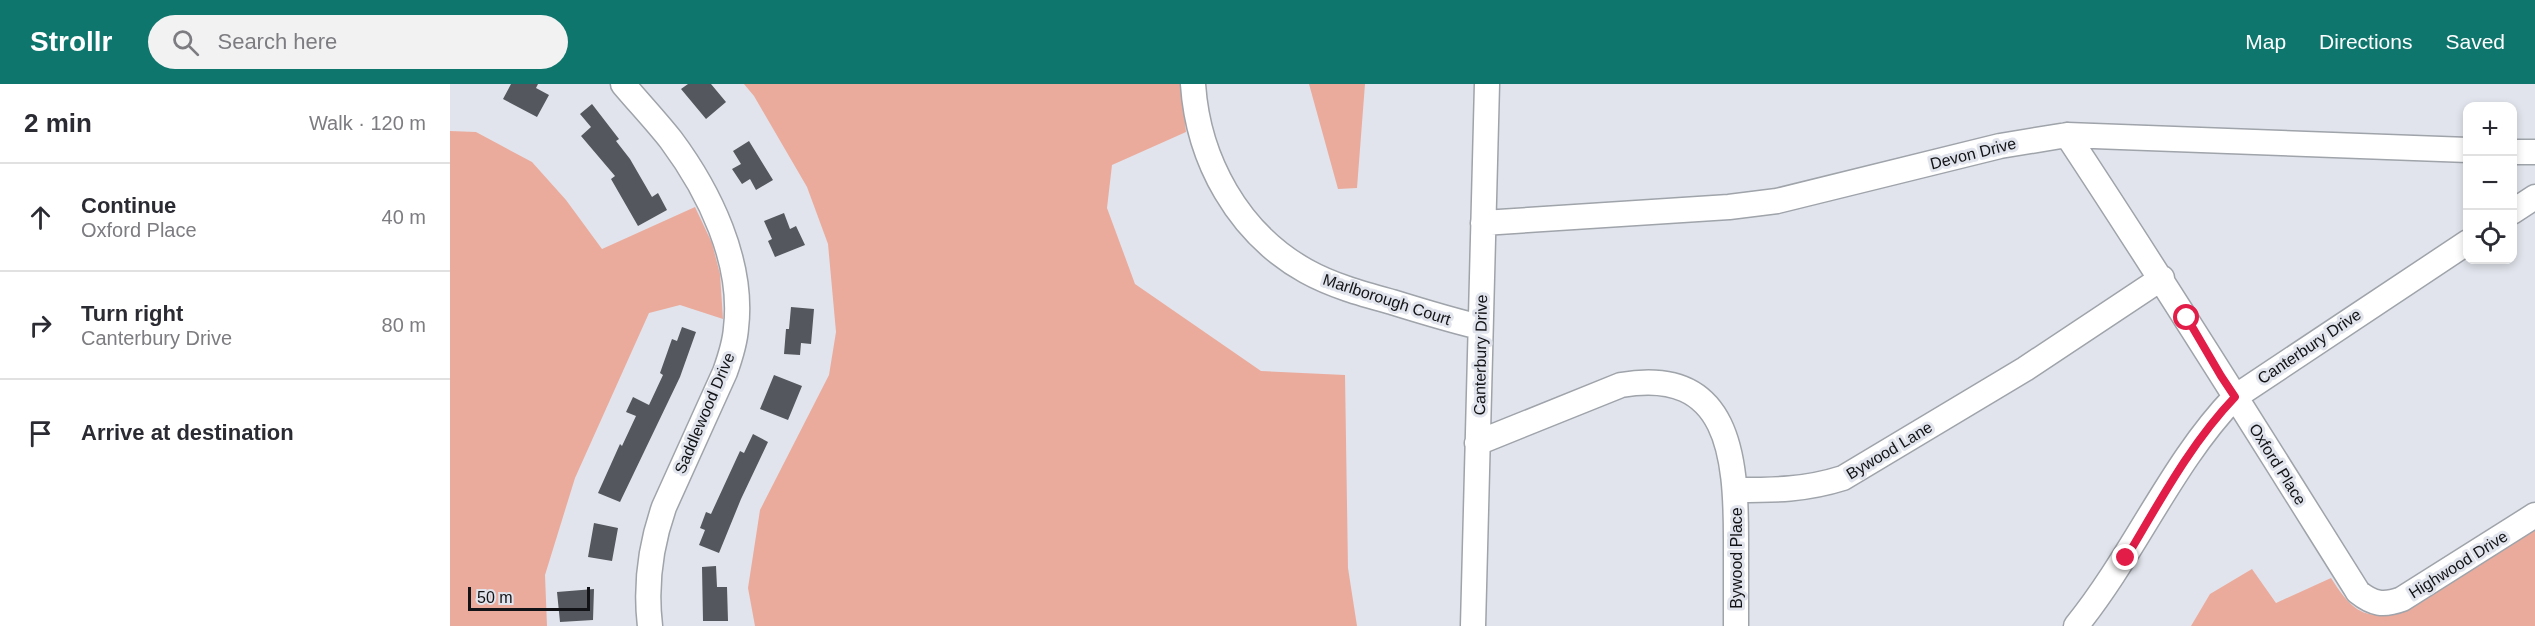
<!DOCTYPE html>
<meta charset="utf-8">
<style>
:root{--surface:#fff;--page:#f2f2f3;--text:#2b2b33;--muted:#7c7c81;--line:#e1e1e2;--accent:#0f766e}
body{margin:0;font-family:Arial,sans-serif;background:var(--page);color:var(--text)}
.controls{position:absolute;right:18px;top:18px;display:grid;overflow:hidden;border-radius:12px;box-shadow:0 3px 9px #0003}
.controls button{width:54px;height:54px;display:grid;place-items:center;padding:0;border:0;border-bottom:2px solid var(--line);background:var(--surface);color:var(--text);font:30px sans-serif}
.scale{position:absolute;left:18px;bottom:15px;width:122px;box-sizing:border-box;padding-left:6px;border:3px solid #121316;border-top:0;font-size:16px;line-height:21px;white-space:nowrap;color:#121316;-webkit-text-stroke:4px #e1e4ec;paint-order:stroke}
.stop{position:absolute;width:18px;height:18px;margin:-14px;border:4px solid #e11d48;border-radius:50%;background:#fff}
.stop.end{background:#e11d48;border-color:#fff;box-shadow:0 2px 6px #0008}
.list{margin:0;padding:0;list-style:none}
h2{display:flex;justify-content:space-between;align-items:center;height:78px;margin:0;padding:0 24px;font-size:26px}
h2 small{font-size:20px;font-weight:400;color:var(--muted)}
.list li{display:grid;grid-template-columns:39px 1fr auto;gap:18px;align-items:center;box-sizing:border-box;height:108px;padding:0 24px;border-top:2px solid var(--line)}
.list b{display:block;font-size:22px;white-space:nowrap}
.list p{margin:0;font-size:20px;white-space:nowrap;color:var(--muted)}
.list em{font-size:20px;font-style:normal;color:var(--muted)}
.icon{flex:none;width:33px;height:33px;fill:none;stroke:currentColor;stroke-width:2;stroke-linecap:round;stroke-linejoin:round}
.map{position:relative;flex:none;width:2085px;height:542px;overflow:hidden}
header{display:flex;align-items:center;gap:36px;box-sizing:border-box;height:84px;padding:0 30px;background:var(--accent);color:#fff}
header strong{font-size:28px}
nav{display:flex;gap:33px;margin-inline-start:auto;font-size:21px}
.search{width:420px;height:54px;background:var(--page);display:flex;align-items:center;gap:15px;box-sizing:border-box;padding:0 21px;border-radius:33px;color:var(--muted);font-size:22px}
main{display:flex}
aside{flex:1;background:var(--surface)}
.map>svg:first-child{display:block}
</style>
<header>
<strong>Strollr</strong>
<div class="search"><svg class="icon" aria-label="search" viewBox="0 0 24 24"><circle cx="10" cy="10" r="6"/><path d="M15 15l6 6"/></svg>Search here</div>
<nav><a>Map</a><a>Directions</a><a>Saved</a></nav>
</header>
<main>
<aside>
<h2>2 min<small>Walk · 120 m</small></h2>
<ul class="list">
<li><svg class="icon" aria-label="ahead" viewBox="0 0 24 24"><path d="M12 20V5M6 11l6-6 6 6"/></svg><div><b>Continue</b><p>Oxford Place</p></div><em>40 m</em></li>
<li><svg class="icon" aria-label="right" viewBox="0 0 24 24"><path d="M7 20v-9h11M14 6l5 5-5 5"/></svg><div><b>Turn right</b><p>Canterbury Drive</p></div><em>80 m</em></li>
<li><svg class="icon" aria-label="arrive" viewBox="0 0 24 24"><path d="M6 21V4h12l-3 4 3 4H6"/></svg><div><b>Arrive at destination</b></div></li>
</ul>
</aside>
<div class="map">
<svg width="2085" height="542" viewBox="0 0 2085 542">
<rect width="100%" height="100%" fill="#e1e4ec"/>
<!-- green -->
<path fill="#ebab9c" d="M294 0H731L736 48 662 81 657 124 685 200 811 287 895 291 898 484 907 542H305L298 504 310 426 379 291 386 248 378 160 357 103 304 12Z
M859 0H915L907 104 888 105Z
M0 47 26 48 82 78 116 116 152 165 245 123 262 159 270 190 273 235 230 221 199 229 125 394 95 491 97 542H0Z
M2085 444V542H1741L1760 510 1802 485 1826 519 1881 494C1901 525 1913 538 1952 527Z"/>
<!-- building -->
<path fill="#54575d" d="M61 0H88L86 4 99 11 87 33 53 15Z
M238 0H261L276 18 256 35 231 5Z
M142 20 169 55 166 57 180 75 202 113 208 109 217 126 188 142 161 95 165 92 131 52 141 43 130 30Z
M299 57 323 96 306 106 300 95 292 100 282 85 291 80 283 67Z
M334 129 340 145 346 142 355 161 325 173 318 157 322 155 314 137Z
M341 223 364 225 361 260 351 259 350 271 334 270 336 245H339Z
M232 243 246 248 230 293 170 418 148 409 170 360 172 362 186 332 176 328 183 313 199 321 213 291 210 289 222 255 227 257Z
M324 291 352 302 338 336 310 325Z
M303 350 318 358 291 415 269 469 249 461 255 446 250 444 256 428 261 430 290 367 294 369Z
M144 439 168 444 162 477 138 473Z
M266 482 267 503H277L278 537H253L252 483Z
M144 505 143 536 110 538 107 508Z"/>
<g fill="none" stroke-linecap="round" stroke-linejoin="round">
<!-- minor casing -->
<g stroke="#9fa3aa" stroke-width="27">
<path id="minor" d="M173 0C189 19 206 37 221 56 259 107 294 178 286 244 285 259 280 274 275 288L214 423C200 463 195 500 200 542
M743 0C748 76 788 149 856 187 883 202 913 210 942 218 971 227 1000 236 1030 243
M1617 51C1717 202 1812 355 1908 508 1923 520 1933 522 1952 515L2085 431
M2062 68H2085
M2062 128 2085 113
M1033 139 1279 123 1327 117 1550 62 1617 51 2018 66
M1027 359 1171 301C1280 282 1286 373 1286 455 1286 484 1286 513 1286 542
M1286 406C1325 406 1355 406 1393 394L1575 285 1712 194
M1023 542 1037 0
M1626 542C1685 469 1722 378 1785 313L2018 158"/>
</g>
<!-- minor -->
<use href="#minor" stroke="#fff" stroke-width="24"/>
</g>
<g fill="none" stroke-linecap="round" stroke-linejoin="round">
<!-- route -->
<path stroke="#e11d48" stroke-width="8" d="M1676 474C1709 419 1740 360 1785 313L1771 292 1737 234"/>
</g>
<g text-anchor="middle" stroke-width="6" stroke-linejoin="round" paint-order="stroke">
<!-- street labels -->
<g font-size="16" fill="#121316" stroke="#e1e4ec">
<text transform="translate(1523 69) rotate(-14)" y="6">Devon Drive</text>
<text transform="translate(937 215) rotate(18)" y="6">Marlborough Court</text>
<text transform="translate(1859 262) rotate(-34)" y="6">Canterbury Drive</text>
<text transform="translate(1030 271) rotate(-89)" y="6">Canterbury Drive</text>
<text transform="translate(254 329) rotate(-67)" y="6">Saddlewood Drive</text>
<text transform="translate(1439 366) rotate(-31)" y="6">Bywood Lane</text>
<text transform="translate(1828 380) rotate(58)" y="6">Oxford Place</text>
<text transform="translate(1286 474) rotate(-90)" y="6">Bywood Place</text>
<text transform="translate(2008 480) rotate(-32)" y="6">Highwood Drive</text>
</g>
</g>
</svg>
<div class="controls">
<button>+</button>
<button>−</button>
<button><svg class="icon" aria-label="locate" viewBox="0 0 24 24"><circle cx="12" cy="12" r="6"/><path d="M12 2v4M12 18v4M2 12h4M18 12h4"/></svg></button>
</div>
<div class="scale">50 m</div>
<div class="stop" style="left:1737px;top:234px"></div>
<div class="stop end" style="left:1676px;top:474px"></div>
</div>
</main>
